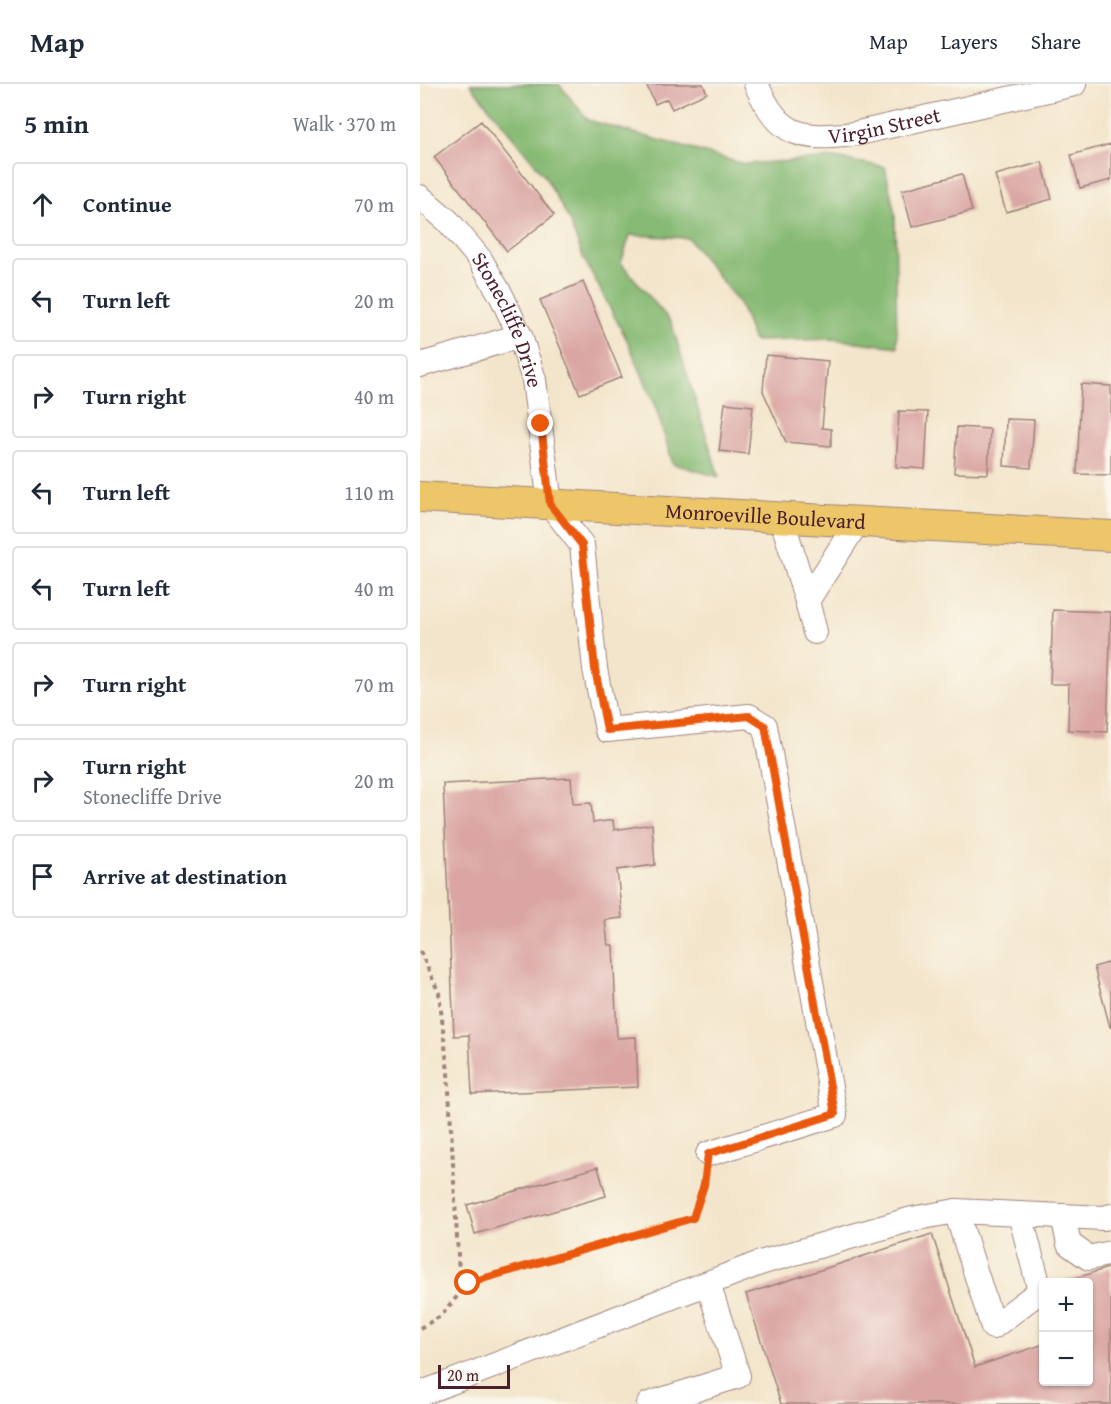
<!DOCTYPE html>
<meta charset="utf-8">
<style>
:root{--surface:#fff;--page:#f6f6f7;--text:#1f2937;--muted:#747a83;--line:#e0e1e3}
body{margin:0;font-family:"Gentium Book Plus",serif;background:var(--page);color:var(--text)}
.controls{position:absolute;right:18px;bottom:18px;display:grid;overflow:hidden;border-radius:6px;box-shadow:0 2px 4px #0004}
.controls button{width:54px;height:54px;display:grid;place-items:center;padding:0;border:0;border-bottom:2px solid var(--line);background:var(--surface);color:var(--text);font:30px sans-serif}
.scale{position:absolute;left:18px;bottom:15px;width:72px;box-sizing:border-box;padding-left:6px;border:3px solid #4a1f2b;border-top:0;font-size:16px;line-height:21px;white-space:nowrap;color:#4a1f2b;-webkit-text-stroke:4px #fbf7ec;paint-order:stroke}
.stop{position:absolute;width:18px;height:18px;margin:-14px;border:4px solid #ea580c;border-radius:50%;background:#fff}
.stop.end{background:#ea580c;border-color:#fff;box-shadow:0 2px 6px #0008}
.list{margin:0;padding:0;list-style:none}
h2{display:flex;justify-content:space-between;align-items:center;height:78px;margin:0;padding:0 24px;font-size:26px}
h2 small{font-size:20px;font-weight:400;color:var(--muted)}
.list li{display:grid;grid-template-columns:39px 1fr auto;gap:18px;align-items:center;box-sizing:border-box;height:84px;margin:0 12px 12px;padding:0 12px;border:2px solid var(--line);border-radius:6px}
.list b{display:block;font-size:22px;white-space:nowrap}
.list p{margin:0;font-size:20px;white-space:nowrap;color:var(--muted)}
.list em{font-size:20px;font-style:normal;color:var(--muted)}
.icon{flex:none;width:33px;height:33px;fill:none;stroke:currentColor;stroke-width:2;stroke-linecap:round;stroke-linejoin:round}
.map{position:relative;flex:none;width:691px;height:1320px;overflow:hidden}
header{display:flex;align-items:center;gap:36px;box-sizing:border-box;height:84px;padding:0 30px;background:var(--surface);border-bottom:2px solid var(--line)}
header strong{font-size:28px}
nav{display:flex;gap:33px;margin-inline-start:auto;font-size:21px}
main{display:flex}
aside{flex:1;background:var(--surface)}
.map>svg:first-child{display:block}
</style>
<header>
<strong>Map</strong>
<nav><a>Map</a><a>Layers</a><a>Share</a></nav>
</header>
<main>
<aside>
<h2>5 min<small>Walk · 370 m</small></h2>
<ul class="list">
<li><svg class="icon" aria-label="ahead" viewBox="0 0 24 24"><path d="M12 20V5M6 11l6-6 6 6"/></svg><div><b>Continue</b></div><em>70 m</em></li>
<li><svg class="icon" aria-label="left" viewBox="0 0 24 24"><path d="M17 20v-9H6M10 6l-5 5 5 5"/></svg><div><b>Turn left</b></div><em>20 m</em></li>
<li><svg class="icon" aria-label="right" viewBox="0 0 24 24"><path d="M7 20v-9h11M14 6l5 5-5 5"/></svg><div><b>Turn right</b></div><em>40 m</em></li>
<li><svg class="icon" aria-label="left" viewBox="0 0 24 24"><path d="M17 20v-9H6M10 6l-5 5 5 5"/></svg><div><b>Turn left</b></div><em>110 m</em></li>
<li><svg class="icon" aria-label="left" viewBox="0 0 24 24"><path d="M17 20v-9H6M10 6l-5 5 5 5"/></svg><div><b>Turn left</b></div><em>40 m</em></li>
<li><svg class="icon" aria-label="right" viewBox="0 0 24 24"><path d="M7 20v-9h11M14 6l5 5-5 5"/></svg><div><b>Turn right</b></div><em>70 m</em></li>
<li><svg class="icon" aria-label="right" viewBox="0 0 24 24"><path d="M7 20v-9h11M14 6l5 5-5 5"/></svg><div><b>Turn right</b><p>Stonecliffe Drive</p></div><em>20 m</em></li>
<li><svg class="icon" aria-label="arrive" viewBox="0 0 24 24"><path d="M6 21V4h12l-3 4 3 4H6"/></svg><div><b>Arrive at destination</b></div></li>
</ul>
</aside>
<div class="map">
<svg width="691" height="1320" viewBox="0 0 691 1320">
<rect width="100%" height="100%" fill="#fbf7ec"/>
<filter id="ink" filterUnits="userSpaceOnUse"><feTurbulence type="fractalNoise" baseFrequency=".0167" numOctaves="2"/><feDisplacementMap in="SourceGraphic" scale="12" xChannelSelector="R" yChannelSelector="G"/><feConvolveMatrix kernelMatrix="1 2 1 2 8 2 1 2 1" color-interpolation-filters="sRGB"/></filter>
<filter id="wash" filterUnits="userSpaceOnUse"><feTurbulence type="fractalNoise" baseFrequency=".008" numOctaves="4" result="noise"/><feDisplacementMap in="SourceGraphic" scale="24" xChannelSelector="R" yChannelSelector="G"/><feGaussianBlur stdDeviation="1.35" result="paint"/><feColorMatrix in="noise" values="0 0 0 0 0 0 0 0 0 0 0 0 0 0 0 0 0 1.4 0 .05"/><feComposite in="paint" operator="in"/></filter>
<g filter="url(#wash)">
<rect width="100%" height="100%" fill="#f3e5cb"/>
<!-- forest -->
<path fill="#87ba74" stroke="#686c50" stroke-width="1.5" d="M50 0H139L168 36 324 80 414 74 465 83 475 130 477 263 414 255 334 257 319 219 268 154 210 151 201 179 251 238 299 393 253 380 234 318 207 256 163 173 148 134 124 91Z"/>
<g id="blocks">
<!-- building -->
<path fill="#daa5a3" d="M226 0H283L287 9 252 25 247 15 235 20Z
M61 37 134 131 87 167 14 73Z
M691 60V96L660 104 651 71Z
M622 78 632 115 586 128 575 91Z
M542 90 552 127 492 143 482 106Z
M163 198 202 293 160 310 120 216Z
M346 271 408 277 402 344 411 345V362L366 358 343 307Z
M661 300 691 302V391L657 390Z
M305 319 333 322 328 370 299 367Z
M479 327 508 328 505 385 476 383Z
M586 335 614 336 611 384 584 382Z
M537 343 570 345 568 390 534 389Z
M633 526 691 528 687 648 648 646 649 600H630Z
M151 694 153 720 171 719 173 739 193 736 194 746 232 740 235 781 197 786 202 834 185 836 188 861H193L197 954 216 953 218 1003 52 1010 49 951 34 952 23 700Z
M691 878V943H690L674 883Z
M178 1083 186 1112 55 1150 47 1121Z
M512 1150 555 1283 624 1260V1298H668V1198H643L691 1183V1320H361L326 1210Z"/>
</g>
</g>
<g filter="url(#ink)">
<use href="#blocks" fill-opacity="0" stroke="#9e827b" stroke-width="1.5"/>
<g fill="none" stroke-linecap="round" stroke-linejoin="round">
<!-- minor casing -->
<g stroke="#9e827b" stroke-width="26">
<g id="minor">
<path id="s1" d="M336 0C360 53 379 56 434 50L654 0"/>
<path id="s2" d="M0 113 28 137 60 175 82 213 100 252 114 296 130 420 162 461 175 585 187 646 329 632 345 642 415 1031 288 1070"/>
<path d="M0 281 100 252"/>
<path d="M361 432 387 517 438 437"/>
<path d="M387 517 395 548"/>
<path d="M536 1127 573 1243 620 1207 600 1130"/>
<path d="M643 1132 649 1160 669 1174 691 1169"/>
<path d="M0 1310 340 1179 492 1135 536 1127 684 1134 691 1132"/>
<path d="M229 1320 318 1292 288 1200"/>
</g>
</g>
<!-- major casing -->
<g stroke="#9e827b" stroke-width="32">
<g id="major">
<path id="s3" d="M0 413 691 452"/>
</g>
</g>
<!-- path -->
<path stroke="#9e827b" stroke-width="4" stroke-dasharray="4.5 4.5" stroke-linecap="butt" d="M0 867 19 909 28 988 40 1208
M0 1244 21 1232 48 1199 273 1134 285 1091"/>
<!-- minor -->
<use href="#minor" stroke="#fff" stroke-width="24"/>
<!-- major -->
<use href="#major" stroke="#ecc669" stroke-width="30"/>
</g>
</g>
<g fill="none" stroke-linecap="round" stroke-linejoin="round" filter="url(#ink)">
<!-- route -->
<path stroke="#ea580c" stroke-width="8" d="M48 1199 273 1134 284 1101 288 1070 415 1030 345 642 329 632 187 646 175 585 162 461 130 420 121 340"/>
</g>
<g text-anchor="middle" stroke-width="6" stroke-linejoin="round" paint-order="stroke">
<!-- street labels -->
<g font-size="21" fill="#4a1f2b" stroke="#fbf7ec">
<text dy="7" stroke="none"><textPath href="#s1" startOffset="154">Virgin Street</textPath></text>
<text dy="7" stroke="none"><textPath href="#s2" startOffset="154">Stonecliffe Drive</textPath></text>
<text dy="7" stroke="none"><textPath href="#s3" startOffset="346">Monroeville Boulevard</textPath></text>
</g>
</g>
</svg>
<div class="controls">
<button>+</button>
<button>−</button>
</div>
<div class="scale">20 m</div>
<div class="stop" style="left:48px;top:1199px"></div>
<div class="stop end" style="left:121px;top:340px"></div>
</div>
</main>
